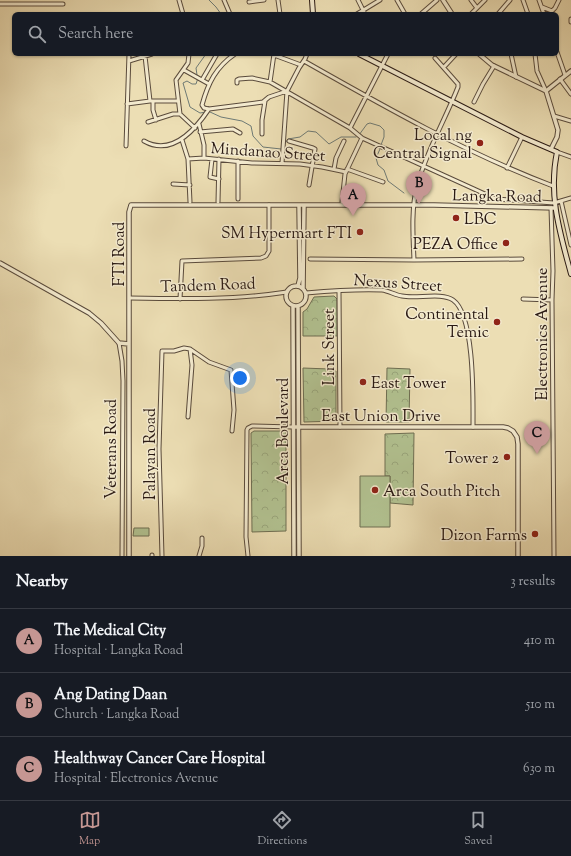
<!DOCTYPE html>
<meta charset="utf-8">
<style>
:root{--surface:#171b24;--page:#242831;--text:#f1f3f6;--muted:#9ea1a6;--line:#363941;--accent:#c59692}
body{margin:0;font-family:"Sorts Mill Goudy",serif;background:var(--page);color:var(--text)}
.you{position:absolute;left:240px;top:378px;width:14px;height:14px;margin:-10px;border:3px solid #fff;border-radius:50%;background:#1a73e8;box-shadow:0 0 0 6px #1a73e833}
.badge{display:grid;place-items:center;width:26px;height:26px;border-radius:50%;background:var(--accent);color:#111;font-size:13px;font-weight:700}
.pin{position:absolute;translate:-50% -33px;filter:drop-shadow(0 1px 2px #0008)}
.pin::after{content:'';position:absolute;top:21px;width:14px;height:12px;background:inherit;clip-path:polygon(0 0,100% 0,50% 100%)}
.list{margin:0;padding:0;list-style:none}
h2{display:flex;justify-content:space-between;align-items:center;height:52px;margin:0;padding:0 16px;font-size:17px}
h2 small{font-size:13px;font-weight:400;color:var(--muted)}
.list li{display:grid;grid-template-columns:26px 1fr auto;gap:12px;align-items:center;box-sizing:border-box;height:64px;padding:0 16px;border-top:1px solid var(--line)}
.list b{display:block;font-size:15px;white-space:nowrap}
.list p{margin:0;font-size:13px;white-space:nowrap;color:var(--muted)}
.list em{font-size:13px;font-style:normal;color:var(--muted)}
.icon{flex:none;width:22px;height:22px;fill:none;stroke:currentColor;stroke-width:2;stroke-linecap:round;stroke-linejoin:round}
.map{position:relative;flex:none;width:571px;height:556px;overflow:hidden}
.search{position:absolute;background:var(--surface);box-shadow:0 1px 3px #0004;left:12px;right:12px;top:12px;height:44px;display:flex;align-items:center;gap:10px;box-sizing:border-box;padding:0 14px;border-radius:6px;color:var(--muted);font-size:15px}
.sheet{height:244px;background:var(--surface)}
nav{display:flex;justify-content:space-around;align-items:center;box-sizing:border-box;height:56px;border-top:1px solid var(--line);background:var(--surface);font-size:11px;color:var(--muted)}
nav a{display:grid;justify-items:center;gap:2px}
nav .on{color:var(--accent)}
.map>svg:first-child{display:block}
</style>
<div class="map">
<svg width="571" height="556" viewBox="0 0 571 556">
<defs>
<pattern id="park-crowns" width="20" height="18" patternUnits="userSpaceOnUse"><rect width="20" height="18" fill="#b2c291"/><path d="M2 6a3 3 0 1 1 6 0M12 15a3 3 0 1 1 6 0" fill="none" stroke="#99a67c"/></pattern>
</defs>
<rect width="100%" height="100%" fill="#ecdeb4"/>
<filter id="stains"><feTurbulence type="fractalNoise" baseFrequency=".005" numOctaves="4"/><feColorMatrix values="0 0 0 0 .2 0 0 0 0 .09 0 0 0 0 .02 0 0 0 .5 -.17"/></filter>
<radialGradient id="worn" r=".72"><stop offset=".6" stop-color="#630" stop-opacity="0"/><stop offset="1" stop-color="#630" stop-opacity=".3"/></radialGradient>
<!-- park -->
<path fill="url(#park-crowns)" stroke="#6e6e52" d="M334 296 337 299V336H303V312L307 309 314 297Z
M303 368 329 369 330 371H336V421L304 422Z
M387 368 410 369 409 422H386Z
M254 431H285L286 433V531L252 532 251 433Z
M414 433 413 505 390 503V476H385V434Z"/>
<!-- pitch -->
<path fill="#b2c291" stroke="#6e6e52" d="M360 476H390V527H360Z
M134 528H149V536H133Z"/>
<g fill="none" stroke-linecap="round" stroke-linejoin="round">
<!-- stream -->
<path stroke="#6e7a75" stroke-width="1" d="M209 0 216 7 221 14
M197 75 196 68 206 54
M198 78 196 84H192L187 81 183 83 190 107 200 113 206 112
M210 112 221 117 242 121 251 126 253 136 263 147 281 149
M359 135 367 124 370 123 380 126 384 130V137L381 145
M284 145 288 139 300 137 308 131 316 132 329 144 341 137H356
M380 149 376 158 378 165 384 170 388 181 404 193"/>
<!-- minor casing -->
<g stroke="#5a4b3c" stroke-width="5">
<path id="minor" d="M179 0 183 14
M224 0 230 14
M278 0 280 14
M358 0 365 14
M397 0 405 14
M471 0 477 8
M523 0 528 14
M539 0 544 14
M249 2 264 0
M0 4H63
M542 7 552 11 555 8 559 0
M357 14 380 0
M421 14 437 0
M471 14 485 0
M498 14 510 0
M571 19V22
M557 52 565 75
M189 54 188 63 176 80 180 114 195 128
M235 54C216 67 208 83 202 105L204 108 209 109 263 102 269 97 287 91
M511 54 516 77
M535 54 537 71 546 91
M274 55 301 65
M145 56 150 101
M129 61 152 54
M304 61C385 107 466 153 553 186
M444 67 456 54
M184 70 209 84
M560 79 571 94
M202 80 217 54
M270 82 274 54
M237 83V80L239 79 252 78 270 82 350 128 362 138 496 199 554 203 571 198
M153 101V110L156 120
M474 102 483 84 494 66
M127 104 150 101H178
M554 116 571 121
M148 122 173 114H180
M199 124 204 145V158
M350 128 388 54
M200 132 233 129 240 133
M262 134V120L265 101
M182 140 188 159 190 202
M144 141C172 157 195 130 209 109
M289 141 313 148 315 149 309 185
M126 146 129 54
M557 152 571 157
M188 159 204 158 252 163 300 164 322 167 346 172
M212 159 210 177 219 179
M282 163 287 91 299 68 305 59 307 54
M507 168 522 137
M334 169 336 158 344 141
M347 169 383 182
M173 184 190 185
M238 199V161
M561 201 571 245
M218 202 219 159
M342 202 345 174 362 138
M551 208 553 271 552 300 554 556
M310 259 414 260 522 259
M414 260C413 237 411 208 417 186 426 152 445 120 458 87V84L435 58
M182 261 261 258 266 256 269 251V205
M339 291 340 427
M306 293C329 291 358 289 382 290 389 291 395 295 402 296 416 299 442 292 453 300 475 315 473 401 473 427
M130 298C182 299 235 300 287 292
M180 299 182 261
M523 299 552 300
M119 343 122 361 123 381 122 556
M188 417 192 365 190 349
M152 555V556
M162 556 159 449 162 351H174L184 348 190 349 209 362 231 370 234 410 232 431
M199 556 202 546V538
M248 556 246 537 247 430 248 428 252 426 293 427"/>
</g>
<!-- tertiary casing -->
<g stroke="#5a4b3c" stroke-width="5.5">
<path id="tertiary" d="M443 0 452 14
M479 54 492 65 546 91
M546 91 558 130 557 137 551 149
M546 91 571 71
M0 263 89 313 101 323 119 343 129 344
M286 296a10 10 0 1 1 20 0a10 10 0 1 1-20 0Z
M298 286 300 278 299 205
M303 289 304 205
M293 306 294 556
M298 306 299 556
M293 427H503L508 428 513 431 517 437 518 444V556
M129 556V212L131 205H434L555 208"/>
</g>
<!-- secondary casing -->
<g stroke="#2a1a14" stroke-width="6">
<path id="secondary" d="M312 0 313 14
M359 54 522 137 557 152C548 195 560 233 571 274"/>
</g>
<!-- minor -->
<use href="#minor" stroke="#f3eace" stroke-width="3"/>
<!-- tertiary -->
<use href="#tertiary" stroke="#f3eace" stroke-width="3.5"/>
<!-- secondary -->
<use href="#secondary" stroke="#f3eace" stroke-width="4"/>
</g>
<!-- markers -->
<g fill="#8f2418" stroke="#f3eace" stroke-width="1.5">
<circle cx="480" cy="143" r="4"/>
<circle cx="456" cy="218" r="4"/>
<circle cx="360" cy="232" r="4"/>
<circle cx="506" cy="243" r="4"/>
<circle cx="497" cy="322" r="4"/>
<circle cx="363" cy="382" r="4"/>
<circle cx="507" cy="457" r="4"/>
<circle cx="375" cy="490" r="4"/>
<circle cx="535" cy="534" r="4"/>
</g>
<g text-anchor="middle" stroke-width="3" stroke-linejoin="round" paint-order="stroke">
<!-- poi labels -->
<g font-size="16" fill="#2a1a14" stroke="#f3eace" text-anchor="end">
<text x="472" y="140">Local ng<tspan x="472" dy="18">Central Signal</tspan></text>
<text x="464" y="224" text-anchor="start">LBC</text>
<text x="352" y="238">SM Hypermart FTI</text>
<text x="498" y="249">PEZA Office</text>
<text x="489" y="319">Continental<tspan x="489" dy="18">Temic</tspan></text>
<text x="371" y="388" text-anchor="start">East Tower</text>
<text x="499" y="463">Tower 2</text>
<text x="383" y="496" text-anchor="start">Arca South Pitch</text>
<text x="527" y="540">Dizon Farms</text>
</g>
<!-- street labels -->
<g font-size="16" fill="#2a1a14" stroke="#f3eace">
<text transform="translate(268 151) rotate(4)" y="6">Mindanao Street</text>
<text transform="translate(497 195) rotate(1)" y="6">Langka Road</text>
<text transform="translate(118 254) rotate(-90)" y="6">FTI Road</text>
<text transform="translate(398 282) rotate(4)" y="6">Nexus Street</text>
<text transform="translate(208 284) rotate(-2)" y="6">Tandem Road</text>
<text transform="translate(541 334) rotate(-90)" y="6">Electronics Avenue</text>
<text transform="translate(328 347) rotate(-90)" y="6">Link Street</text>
<text x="381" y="421">East Union Drive</text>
<text transform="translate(282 431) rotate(-90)" y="6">Arca Boulevard</text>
<text transform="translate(110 449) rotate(-90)" y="6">Veterans Road</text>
<text transform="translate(149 454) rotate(-90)" y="6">Palayan Road</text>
</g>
</g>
<rect width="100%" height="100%" filter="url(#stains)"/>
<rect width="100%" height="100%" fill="url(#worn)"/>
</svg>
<div class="you"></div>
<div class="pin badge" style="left:353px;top:216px">A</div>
<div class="pin badge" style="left:419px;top:204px">B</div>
<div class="pin badge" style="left:537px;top:454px">C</div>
<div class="search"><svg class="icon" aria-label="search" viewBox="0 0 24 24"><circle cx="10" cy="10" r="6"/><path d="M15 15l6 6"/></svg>Search here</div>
</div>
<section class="sheet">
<h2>Nearby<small>3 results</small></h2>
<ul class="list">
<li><span class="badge">A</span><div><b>The Medical City</b><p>Hospital · Langka Road</p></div><em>410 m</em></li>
<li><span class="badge">B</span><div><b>Ang Dating Daan</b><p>Church · Langka Road</p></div><em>510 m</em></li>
<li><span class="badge">C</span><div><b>Healthway Cancer Care Hospital</b><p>Hospital · Electronics Avenue</p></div><em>630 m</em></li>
</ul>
</section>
<nav>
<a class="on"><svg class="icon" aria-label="map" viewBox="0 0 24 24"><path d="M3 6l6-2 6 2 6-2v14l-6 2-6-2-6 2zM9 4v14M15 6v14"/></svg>Map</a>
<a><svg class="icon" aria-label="directions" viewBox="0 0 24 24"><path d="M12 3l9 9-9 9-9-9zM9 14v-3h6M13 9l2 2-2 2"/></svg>Directions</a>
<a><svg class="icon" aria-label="saved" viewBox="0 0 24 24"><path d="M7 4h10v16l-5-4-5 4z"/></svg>Saved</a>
</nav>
